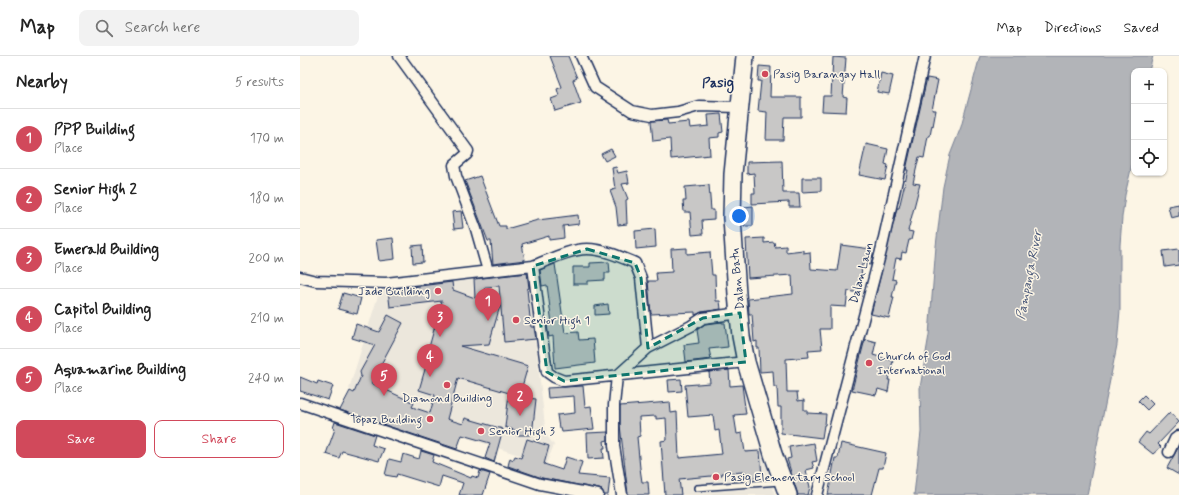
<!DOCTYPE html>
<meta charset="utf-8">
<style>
:root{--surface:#fff;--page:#f2f2f2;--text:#222;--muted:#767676;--line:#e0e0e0;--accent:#d1495b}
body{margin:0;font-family:Mynerve,sans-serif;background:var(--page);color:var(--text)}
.controls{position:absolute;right:12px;top:12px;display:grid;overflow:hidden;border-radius:8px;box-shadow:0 1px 3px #0004}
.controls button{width:36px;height:36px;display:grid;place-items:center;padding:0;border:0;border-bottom:1px solid var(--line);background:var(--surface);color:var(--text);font:20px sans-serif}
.you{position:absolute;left:439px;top:160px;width:14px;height:14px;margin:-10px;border:3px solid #fff;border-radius:50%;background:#1a73e8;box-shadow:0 0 0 6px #1a73e833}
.badge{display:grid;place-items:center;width:26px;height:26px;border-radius:50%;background:var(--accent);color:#fff;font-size:13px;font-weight:700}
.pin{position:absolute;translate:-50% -33px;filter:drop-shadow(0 1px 2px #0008)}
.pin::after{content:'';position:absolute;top:21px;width:14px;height:12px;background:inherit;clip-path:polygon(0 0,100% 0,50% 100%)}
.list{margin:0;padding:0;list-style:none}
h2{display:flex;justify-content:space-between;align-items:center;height:52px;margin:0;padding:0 16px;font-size:17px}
h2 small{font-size:13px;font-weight:400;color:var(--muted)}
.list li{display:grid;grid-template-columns:26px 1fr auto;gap:12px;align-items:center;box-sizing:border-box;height:60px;padding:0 16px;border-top:1px solid var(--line)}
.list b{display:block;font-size:15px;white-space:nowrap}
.list p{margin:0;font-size:13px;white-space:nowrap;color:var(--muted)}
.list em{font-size:13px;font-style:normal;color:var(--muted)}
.actions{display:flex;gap:8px;padding:12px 16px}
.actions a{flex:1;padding:9px 0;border:1px solid var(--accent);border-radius:8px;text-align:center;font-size:14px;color:var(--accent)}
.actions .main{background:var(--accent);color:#fff}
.icon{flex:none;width:22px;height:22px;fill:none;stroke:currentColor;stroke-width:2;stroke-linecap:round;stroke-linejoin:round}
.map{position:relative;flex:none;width:879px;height:439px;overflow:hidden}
header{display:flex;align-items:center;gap:24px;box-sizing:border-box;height:56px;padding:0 20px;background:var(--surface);border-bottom:1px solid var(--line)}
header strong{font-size:19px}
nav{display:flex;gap:22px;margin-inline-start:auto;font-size:14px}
.search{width:280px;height:36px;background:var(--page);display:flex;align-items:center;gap:10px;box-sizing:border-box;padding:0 14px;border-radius:8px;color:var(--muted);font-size:15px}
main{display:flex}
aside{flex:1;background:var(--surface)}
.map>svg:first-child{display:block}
</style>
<header>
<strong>Map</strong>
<div class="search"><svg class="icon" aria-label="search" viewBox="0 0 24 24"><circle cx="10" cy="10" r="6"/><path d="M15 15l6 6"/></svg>Search here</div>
<nav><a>Map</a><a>Directions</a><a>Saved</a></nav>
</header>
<main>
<aside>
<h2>Nearby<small>5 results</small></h2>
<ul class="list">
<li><span class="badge">1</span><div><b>PPP Building</b><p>Place</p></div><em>170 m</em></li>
<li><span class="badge">2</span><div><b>Senior High 2</b><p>Place</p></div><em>180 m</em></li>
<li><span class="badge">3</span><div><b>Emerald Building</b><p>Place</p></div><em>200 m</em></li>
<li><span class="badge">4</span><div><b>Capitol Building</b><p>Place</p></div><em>210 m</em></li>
<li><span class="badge">5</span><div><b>Aquamarine Building</b><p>Place</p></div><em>240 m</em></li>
</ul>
<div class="actions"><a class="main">Save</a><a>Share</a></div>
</aside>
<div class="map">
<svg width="879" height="439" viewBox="0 0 879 439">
<rect width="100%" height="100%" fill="#fcf5e5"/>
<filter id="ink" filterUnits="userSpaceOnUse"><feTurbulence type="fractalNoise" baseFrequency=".025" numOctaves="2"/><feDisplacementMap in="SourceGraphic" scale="8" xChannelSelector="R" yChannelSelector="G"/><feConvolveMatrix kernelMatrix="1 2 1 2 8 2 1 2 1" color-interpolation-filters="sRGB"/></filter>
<g filter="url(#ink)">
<!-- built -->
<path fill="#ece7dc" d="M228 215 246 379 254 389 246 408 122 367 49 333 81 230Z
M461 393 475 439H365L360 403Z"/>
<!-- water -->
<path fill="#b2b4b8" stroke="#767f94" d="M680 0H853L849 15H834V100L825 139 822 161 820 189V254L817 289 787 439H614L621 376 620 332 629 279 636 190 643 131 650 99 661 71Z"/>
<!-- building -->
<path fill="#c8c7c6" stroke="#1b2f5e" d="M250 0H268L277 22 273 24 281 47 255 55 251 43 259 40 257 33 262 31Z
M533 1 546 2 543 41 547 42 546 56 522 55 523 40H531Z
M459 10 471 11 470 41H501V61H484L483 84H466L467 56 458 55 461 25H458Z
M581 17 593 20 589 38 577 36Z
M627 22 638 24 632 54H636L633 70 632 69 630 80H628L624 102 619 101 613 127 620 128 608 175 613 176 611 184H609L606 197 602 196 601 203 596 202 592 223 596 224 592 241H594L589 262 571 258 597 152H599L608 114H606Z
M421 58 423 76 419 77V81L409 82 410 99 371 103 370 83 353 85 351 65 367 64 368 68 389 66 390 72 409 70 408 59Z
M566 88 588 93 585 108 588 109 585 124 559 119Z
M311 93 315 100 305 105 301 98Z
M482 105 483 137H499L500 151H489V146L452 148V137H455L454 117 447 118V106Z
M316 111 318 117 327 115 329 127 322 128 328 143 326 144 327 168 318 169 316 151 310 135 315 133 312 112Z
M180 120 199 170H206V173L238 164 278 159 279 168 263 170 264 182 249 184V180L222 188 225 204 193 208 191 185H188L165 125Z
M502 122H521V135L502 136Z
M409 129 411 154H414V163L402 164 403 178 392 179 390 156H384L383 145H386L385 131Z
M879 148V160L871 162 868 150Z
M453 150V170H444V151Z
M161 155 163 172 154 173 152 156Z
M355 173 356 191 336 193 335 175Z
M93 182 95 203 79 205 76 184Z
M464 182V187L474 186 475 191 486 190V196L503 194V197L510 196 511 213 537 215 541 189 571 193 570 197 573 198 571 209 562 208 560 237 548 235 546 251 530 250V273H520L522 293 508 294 509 301 486 303 487 336H497L498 345 504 344V354H507V357L526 358 525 369H524L522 382 481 377V351H478L477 331H474L473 315 460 316 459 292H457V285L454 286 452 258H449L448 243 493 238 492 219 448 222 446 183Z
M122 189 123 206 113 207 112 190Z
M387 192V198L410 196 412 219H415L416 245H420L421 253 402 256 395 259V256L351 258 348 225H357L356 217 372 216 371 193Z
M879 193V209L865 211 863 195Z
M309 206 310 217H305V224L288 225V228H273V211H290V207Z
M255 208 265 277 278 276 279 284 293 283 295 307 255 312 253 280 249 281 247 269 252 268 247 229 242 230 240 214Z
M227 217 229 232 227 233 231 271H234L236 283 204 286 199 230 185 231 181 245 200 250 189 288 160 290 228 310 219 341 236 343 232 379H216L217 375 205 371 209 337 158 322 147 363 163 368 165 362 203 373 194 406 185 402 190 387 162 379 157 393 40 354 50 335 54 337 61 320 60 316 75 289 52 282 56 268 79 276 88 259 103 267 71 327 114 347 112 351 130 357 135 339 119 334 128 303 126 302 142 245 90 251 88 234 152 226 153 234 175 242 174 223Z
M43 237 61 242 57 258 38 253Z
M308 248 309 258 295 259V250Z
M422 266V267H425L428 291 409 293 411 303 386 306 384 289 399 287 397 274 405 268Z
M565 283 576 286 573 299 593 305 588 324H590L588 336 578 333 576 339 552 334Z
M429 314 430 330 442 329 444 344 446 358 434 359 437 378 442 377 445 396 460 395 462 421 448 422 446 416 422 417V419L379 423 381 439H365L361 385 367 384 366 362 356 363V360L339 361 340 380 337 381 340 412 342 426H348L349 439H328L320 369V350L370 346 371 357 377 356 379 402 422 398 419 374 415 375 413 359 388 361 385 329 410 327 409 316Z
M0 321 17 328 18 325 33 330 28 344 0 335Z
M381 323 382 335 369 336 368 324Z
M283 330 285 351 291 350 294 373 262 376 261 372H259L257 359 275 357 274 340 248 342 247 332Z
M844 339 853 348 847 354 838 345Z
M870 356 879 366 858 388 861 391 853 398 838 386 846 376 849 378Z
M35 366 75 379 72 389 84 393 79 405 42 395 39 402 26 398 35 373 33 372Z
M308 376V384L304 385 305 392H303L304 402 288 403 287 377Z
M227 383 249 390 244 408 262 414 266 401 282 406 278 419 310 422 308 439H304L302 434 299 433 242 422 208 410 210 402 213 404 215 400 221 402Z
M514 387 517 405 512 406 514 412 506 414 510 431 508 439H498L487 403 491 402 489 391Z
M541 387 586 397 583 412H579L572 439H528L535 402H538Z
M879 390V419L867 412Z
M121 395 134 399 132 406 171 422 172 420 178 422 180 415 190 418 183 439H159L163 427 142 420 139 431 97 418 96 421 85 419 89 403 101 406 103 398 119 403Z"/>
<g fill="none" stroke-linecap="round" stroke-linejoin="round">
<!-- lane casing -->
<g stroke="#1b2f5e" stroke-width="8">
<path id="lane" d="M397 432 480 426"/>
</g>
<!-- street casing -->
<g stroke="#1b2f5e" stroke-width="13">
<path id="street" d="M99 0 168 95 167 98 154 109 156 120 176 173 188 215
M281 0 295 31 332 55 352 59 378 56 399 50 439 51
M233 210C249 204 270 193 287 193 303 193 321 201 335 207L341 222 348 292
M0 221 16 225 86 227 233 210 242 281 247 316 254 321 264 325 446 306
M0 347 240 428 298 439
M869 396 875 383 879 380
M322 439 314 390V349L317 320 348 292 391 270 403 262 440 257
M517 439 581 195 625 0"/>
</g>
<!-- primary casing -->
<g stroke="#1b2f5e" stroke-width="20">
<path id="primary" d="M445 0 433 118 432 162 437 238 441 280 446 306 473 398 488 439"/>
</g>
<!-- lane -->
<use href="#lane" stroke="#fcf5e5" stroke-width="5"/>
<!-- street -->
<use href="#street" stroke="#fcf5e5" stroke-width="10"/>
<!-- primary -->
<use href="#primary" stroke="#fcf5e5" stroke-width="17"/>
</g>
</g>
<!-- marked area -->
<path fill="#0f766e" fill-opacity="0.2" stroke="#0f766e" stroke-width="3" stroke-dasharray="8 5" stroke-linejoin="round" d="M287 193 335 207 341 222 348 292 403 262 440 257 446 306 264 325 247 316 233 210Z"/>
<!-- markers -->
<g fill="#d1495b" stroke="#fcf5e5" stroke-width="1.5">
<circle cx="465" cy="18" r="4"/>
<circle cx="138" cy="235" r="4"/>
<circle cx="216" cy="264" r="4"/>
<circle cx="569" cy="307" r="4"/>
<circle cx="147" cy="329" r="4"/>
<circle cx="130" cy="363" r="4"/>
<circle cx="181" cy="375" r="4"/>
<circle cx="416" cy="421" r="4"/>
</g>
<g text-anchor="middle" stroke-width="3" stroke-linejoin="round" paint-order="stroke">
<!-- poi labels -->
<g font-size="12" fill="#1b2f5e" stroke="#fcf5e5" text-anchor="start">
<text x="473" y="22">Pasig Barangay Hall</text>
<text x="130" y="239" text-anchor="end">Jade Building</text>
<text x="224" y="268">Senior High 1</text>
<text x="577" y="304">Church of God<tspan x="577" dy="14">International</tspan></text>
<text x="147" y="346" text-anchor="middle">Diamond Building</text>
<text x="122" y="367" text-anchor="end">Topaz Building</text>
<text x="189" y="379">Senior High 3</text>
<text x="424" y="425">Pasig Elementary School</text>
</g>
<!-- street labels -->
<g font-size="12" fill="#1b2f5e" stroke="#fcf5e5">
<text transform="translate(561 217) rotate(-75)" y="4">Dalan Laun</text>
<text transform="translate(437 223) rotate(-95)" y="4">Dalan Batu</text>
</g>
<!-- water labels -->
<g font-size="13" font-style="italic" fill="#485779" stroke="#fcf5e5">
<text transform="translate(728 219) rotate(-79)" y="5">Pampanga River</text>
</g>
<!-- quarter labels -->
<g font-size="14" font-weight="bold" fill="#1b2f5e" stroke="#fcf5e5">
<text x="418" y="31">Pasig</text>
</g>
</g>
</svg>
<div class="controls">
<button>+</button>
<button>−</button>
<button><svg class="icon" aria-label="locate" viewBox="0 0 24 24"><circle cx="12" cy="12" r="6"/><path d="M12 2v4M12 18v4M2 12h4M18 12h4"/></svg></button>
</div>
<div class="you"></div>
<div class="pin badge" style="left:188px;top:265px">1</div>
<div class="pin badge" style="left:220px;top:360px">2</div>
<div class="pin badge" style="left:140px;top:281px">3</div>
<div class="pin badge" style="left:130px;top:321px">4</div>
<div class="pin badge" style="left:84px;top:340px">5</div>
</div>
</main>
